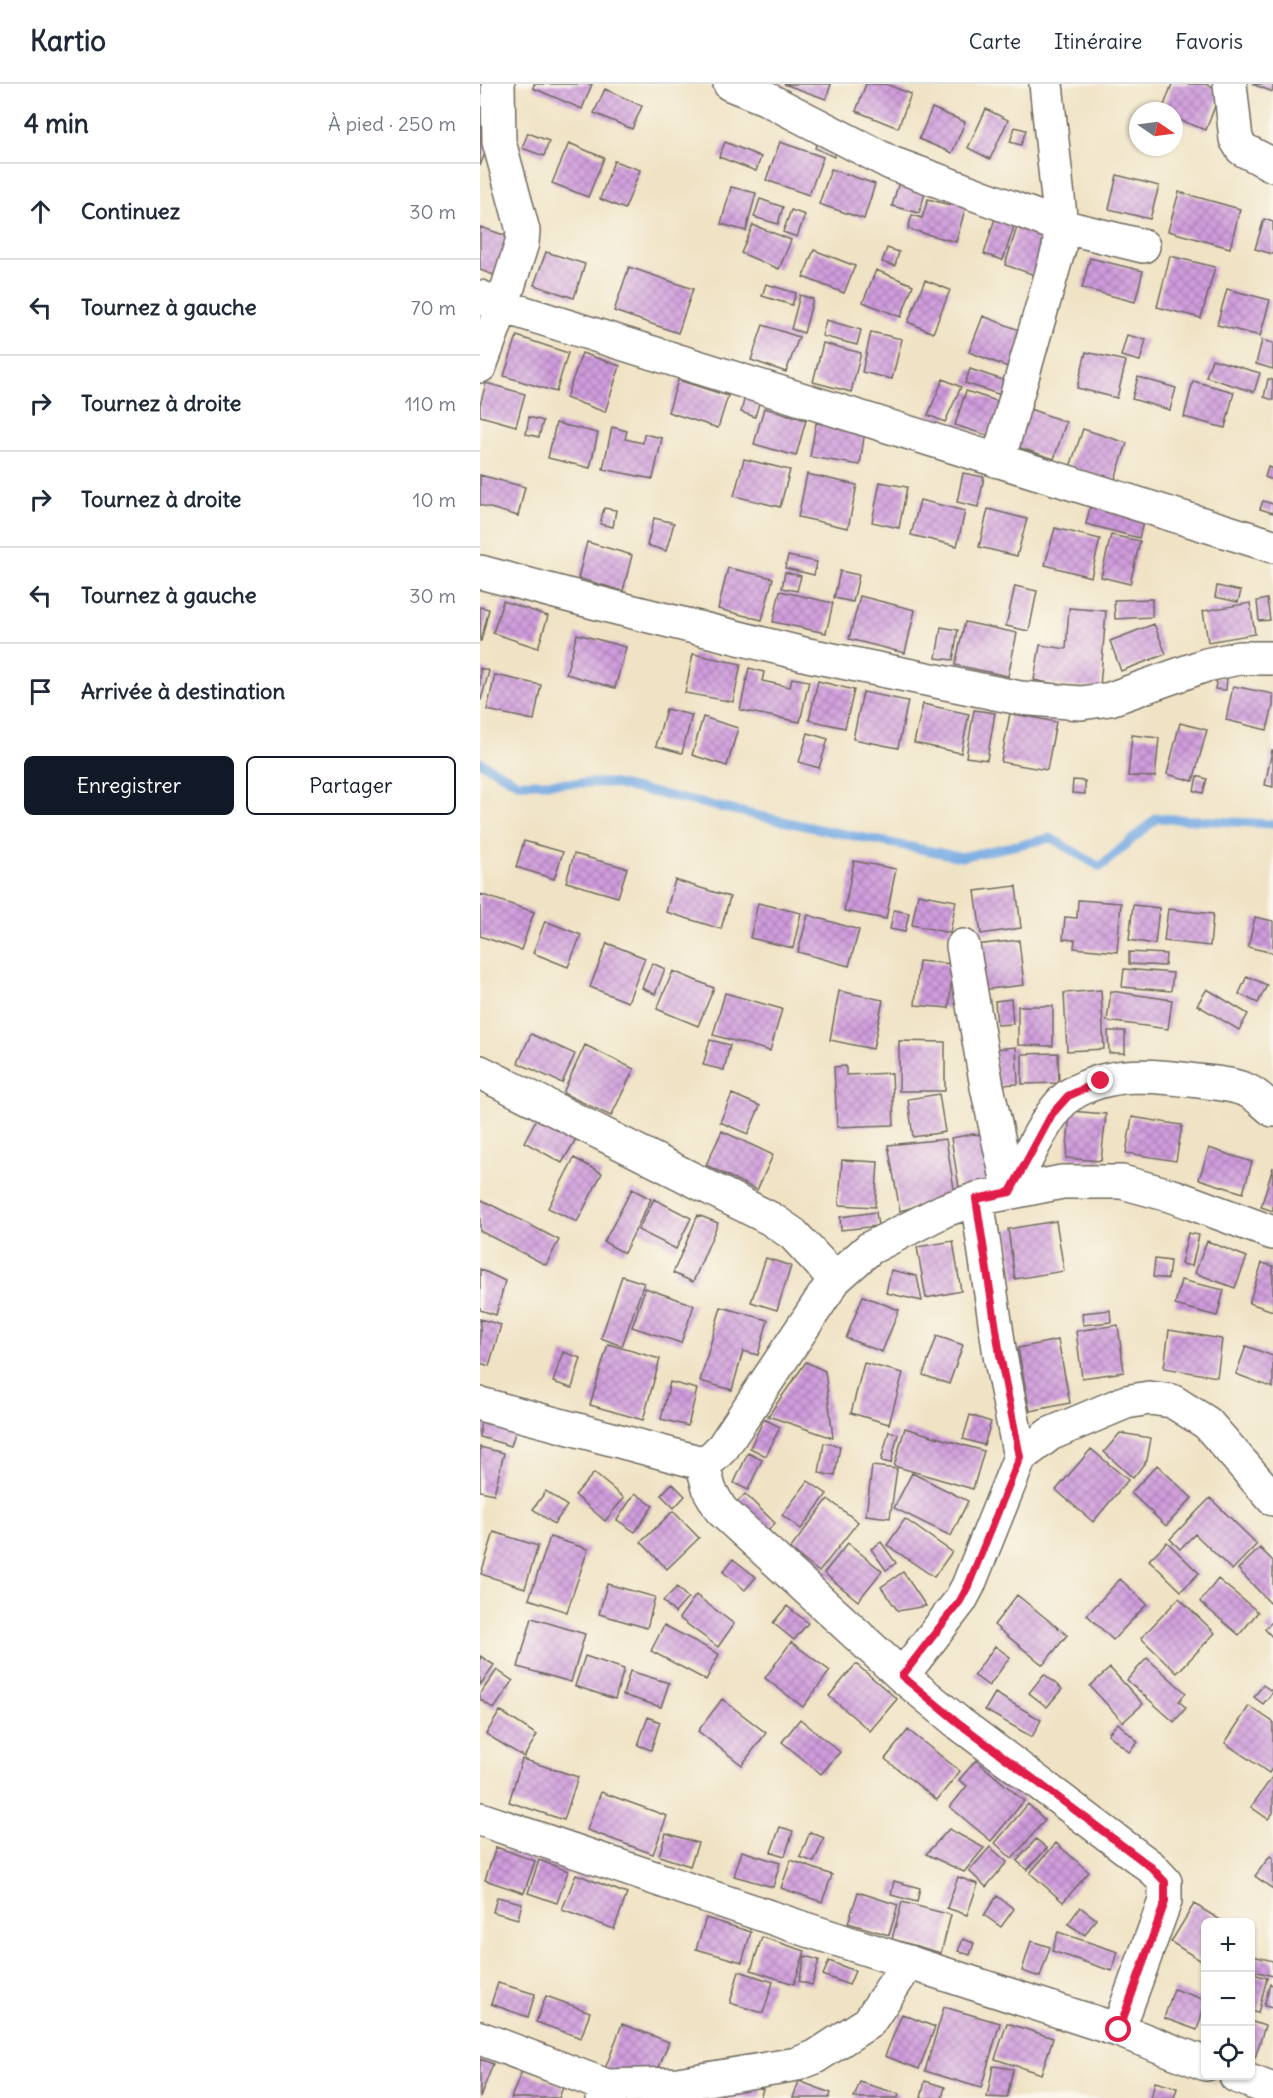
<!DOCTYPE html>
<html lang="fr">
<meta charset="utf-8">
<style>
:root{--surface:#fff;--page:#f6f6f7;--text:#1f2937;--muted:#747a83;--line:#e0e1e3;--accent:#111827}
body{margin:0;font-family:Delius,sans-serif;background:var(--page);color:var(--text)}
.controls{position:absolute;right:18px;bottom:18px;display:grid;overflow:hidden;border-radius:9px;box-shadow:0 2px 4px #0004}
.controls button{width:54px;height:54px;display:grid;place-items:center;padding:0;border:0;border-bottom:2px solid var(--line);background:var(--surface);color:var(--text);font:30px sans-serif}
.compass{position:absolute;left:649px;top:18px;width:54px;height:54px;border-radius:50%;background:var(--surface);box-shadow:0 2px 4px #0004;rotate:103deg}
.stop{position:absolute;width:18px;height:18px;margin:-14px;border:4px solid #e11d48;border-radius:50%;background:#fff}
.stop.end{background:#e11d48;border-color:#fff;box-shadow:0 2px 6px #0008}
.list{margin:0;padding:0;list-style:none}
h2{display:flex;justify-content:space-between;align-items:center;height:78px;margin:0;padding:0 24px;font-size:26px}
h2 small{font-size:20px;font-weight:400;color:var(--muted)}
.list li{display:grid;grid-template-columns:39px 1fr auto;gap:18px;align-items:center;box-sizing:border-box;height:96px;padding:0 24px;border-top:2px solid var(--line)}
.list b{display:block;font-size:22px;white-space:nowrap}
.list em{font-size:20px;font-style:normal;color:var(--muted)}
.actions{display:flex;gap:12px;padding:18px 24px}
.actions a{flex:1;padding:14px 0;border:2px solid var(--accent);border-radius:9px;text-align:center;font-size:21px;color:var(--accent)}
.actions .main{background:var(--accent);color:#fff}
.icon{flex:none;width:33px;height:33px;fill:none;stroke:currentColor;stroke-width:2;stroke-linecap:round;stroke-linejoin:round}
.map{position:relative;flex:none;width:793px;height:2014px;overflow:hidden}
header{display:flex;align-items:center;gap:36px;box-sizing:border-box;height:84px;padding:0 30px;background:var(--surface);border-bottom:2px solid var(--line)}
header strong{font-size:28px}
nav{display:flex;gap:33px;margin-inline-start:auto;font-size:21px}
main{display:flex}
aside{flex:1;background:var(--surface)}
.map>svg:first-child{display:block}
</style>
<header>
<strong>Kartio</strong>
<nav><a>Carte</a><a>Itinéraire</a><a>Favoris</a></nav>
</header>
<main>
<aside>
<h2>4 min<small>À pied · 250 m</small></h2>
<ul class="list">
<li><svg class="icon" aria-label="ahead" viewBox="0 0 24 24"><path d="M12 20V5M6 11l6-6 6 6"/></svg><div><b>Continuez</b></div><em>30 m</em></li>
<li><svg class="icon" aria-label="left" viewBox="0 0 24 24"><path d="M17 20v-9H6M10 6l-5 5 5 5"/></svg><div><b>Tournez à gauche</b></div><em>70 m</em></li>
<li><svg class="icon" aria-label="right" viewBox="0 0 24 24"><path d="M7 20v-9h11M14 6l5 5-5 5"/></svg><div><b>Tournez à droite</b></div><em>110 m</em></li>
<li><svg class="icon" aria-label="right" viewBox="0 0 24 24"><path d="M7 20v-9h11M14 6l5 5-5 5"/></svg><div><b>Tournez à droite</b></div><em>10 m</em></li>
<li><svg class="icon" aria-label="left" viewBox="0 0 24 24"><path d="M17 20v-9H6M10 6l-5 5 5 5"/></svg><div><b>Tournez à gauche</b></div><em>30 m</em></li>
<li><svg class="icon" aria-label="arrive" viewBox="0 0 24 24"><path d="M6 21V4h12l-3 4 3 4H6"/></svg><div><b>Arrivée à destination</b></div></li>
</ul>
<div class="actions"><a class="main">Enregistrer</a><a>Partager</a></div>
</aside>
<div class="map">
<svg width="793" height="2014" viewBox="0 0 793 2014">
<defs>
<pattern id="building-cross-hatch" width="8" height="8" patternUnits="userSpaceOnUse" patternTransform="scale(1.5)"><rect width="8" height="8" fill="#d09cdd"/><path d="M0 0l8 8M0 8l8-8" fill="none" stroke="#a97fb3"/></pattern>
</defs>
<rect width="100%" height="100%" fill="#fbf7ec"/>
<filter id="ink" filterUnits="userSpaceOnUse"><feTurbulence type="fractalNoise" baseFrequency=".0167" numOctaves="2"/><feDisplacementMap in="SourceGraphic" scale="12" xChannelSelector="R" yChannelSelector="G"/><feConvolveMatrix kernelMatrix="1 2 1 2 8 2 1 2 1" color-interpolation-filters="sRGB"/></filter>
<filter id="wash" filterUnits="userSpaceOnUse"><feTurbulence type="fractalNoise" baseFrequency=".008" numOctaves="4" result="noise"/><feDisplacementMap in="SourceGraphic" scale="24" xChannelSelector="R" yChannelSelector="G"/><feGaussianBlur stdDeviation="1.35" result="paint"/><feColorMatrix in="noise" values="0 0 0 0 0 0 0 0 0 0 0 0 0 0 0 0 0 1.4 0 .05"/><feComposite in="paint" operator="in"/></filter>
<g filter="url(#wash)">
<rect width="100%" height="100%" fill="#f0e3c5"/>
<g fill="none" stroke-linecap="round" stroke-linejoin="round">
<!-- stream -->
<path stroke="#75a9e2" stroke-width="9" d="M0 678 38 699H130L339 745 481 773 571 754 620 783 677 734 793 740"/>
</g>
<g id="blocks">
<!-- building -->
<path fill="url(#building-cross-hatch)" d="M54 0H112L102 25 53 4Z
M304 0H351L346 15Z
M386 0H406L431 10 418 44 376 27Z
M692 0H725L741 6 726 46 694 34V27H682Z
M772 0H793V8Z
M125 5 162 22 152 45 114 29Z
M452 24 485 38 472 69 439 55Z
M506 25 528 36 510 75 488 64Z
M0 41 14 47 0 82Z
M535 43 546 46 541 61 530 58Z
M48 49 69 57 64 72 42 64Z
M340 53 358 62 354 73 335 64Z
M245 58 281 73 276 87 239 73Z
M300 58 343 73 329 111 286 96Z
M89 59 124 74 108 113 72 99Z
M134 77 160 86 145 125 120 115Z
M351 85 395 100 384 135 339 120Z
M637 91 679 102 670 135 629 125Z
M419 98 446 106 439 129 412 122Z
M251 103 276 109 266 147 241 140Z
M699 108 760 125 750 164 688 147Z
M472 114 487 118 476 158 428 145 432 131 442 134 448 115 470 121Z
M280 115 303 123 298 140 274 133Z
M311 126 325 131 317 153 303 148Z
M515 134 535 140 523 176 504 170Z
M784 135 793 138V170L775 165Z
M539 137 575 149 561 193 525 181Z
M273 141 311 156 299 185 261 169Z
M0 143 36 155 22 194 0 186Z
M407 164 419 168 415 182 402 178Z
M334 166 375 182 364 209 323 193Z
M66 168 105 180 94 214 54 201Z
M690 172 735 183 721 234 677 223Z
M610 174 663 187 655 218 602 204Z
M149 183 213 205 198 249 134 227Z
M396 186 433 201 421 233 383 218Z
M445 196 470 206 453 249 428 238Z
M286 200 316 209 312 221 282 212Z
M747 205 790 216 780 252 737 241Z
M320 211 333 215 324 249 311 245Z
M503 232 547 249 533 285 489 268Z
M346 236 381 246 377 261 342 252Z
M283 241 319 253 306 288 271 276Z
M391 248 422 255 412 295 382 288Z
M647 251 666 256 660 277 641 272Z
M37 252 88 269 76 308 24 292Z
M782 256 793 259V285L776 280Z
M343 259 381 269 371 308 333 298Z
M606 268 646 277 637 314 597 304Z
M102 269 140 282 125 328 86 314Z
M732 275 780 289 774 308 726 293Z
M490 285 532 299 527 313 485 299Z
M658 293 696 304 690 326 652 315Z
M463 295 481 303 465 338 448 331Z
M788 295 793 296V316L784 313Z
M198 296 248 312 238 344 188 328Z
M713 297 754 308 745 344 704 333Z
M6 299 45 310 36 342 0 332V321Z
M486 307 529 321 518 355 475 341Z
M265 312 280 316 275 333 261 328Z
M284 324 326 336 316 372 274 360Z
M547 324 586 338 574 375 535 362Z
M49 333 63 337 59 353 46 350Z
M76 339 118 349 110 384 68 374Z
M336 339 385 346 380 381 330 373Z
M132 343 147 347 145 355 163 359 164 350 182 354 173 395 123 385Z
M603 345 647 359 634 398 590 383Z
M264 375 310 386 300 423 254 412Z
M788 383 793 385V396L785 393Z
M483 389 504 393 498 423 477 418Z
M327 390 377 401 368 444 318 433Z
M0 391 45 403 38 432 0 421Z
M400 398 427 403 419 444 392 438Z
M440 416 485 427 477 462 431 451Z
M783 417 793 420V429L780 425Z
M611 419 664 434 659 454 606 440Z
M124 424 136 426 133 443 120 440Z
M508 425 547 435 537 472 499 463Z
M174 434 194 439 186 467 167 461Z
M575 444 620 455 611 493 565 481Z
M631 451 660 457 650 500 621 493Z
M107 458 152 471 143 507 98 494Z
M308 472 337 478 334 491 305 484Z
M248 484 293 494 282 536 238 525Z
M360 487 379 491 373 518 354 514Z
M305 488 321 492 317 507 302 504Z
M535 502 557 507 549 547 526 542Z
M737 502 761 507 758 518 735 513Z
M300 507 353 519 346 549 293 538Z
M380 512 435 526 425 569 369 555Z
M672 515V533L635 535 634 516Z
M787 515 790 536 779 537 777 517Z
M23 517 68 532 58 564 13 549Z
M770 519 775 550 728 558 723 527Z
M0 523 9 525 1 557H0Z
M589 524 626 527 620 604 583 602 554 596 560 561 586 565Z
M485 538 537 549 528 592 475 581Z
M674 540 686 570 641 587 630 557Z
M461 543 478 546 473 576 456 574Z
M97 550 146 563 135 604 86 590Z
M213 570 261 580 253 618 205 609Z
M0 584 9 587 1 616H0Z
M269 584 284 588 282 597 310 603 312 594 329 597 320 638 260 626Z
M15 591 61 601 54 636 7 626Z
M737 593 747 594 746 606 735 605Z
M338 597 374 606 365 644 329 636Z
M753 602 793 610V622L787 646 746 636Z
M383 608 428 617 418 664 373 655Z
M443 620 489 630 481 669 434 659Z
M186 625 212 631 202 669 176 662Z
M494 626 515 629 507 676 486 673Z
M530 629 576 638 567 686 521 678Z
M223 633 258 644 247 682 212 671Z
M700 639 727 646 713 697 687 690Z
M328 649 348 655 339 684 319 678Z
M652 651 679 654 675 693 648 692Z
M792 666H793V703L785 701Z
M717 692 727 695 723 709 714 707Z
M593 696 605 697V710L592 709Z
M44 757 83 768 74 795 36 783Z
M94 770 147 784 138 813 86 798Z
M374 777 416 785 406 835 364 827Z
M195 796 250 813 241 845 186 828Z
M536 802 541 844 501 850 495 807Z
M0 810 54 828 41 866 0 852Z
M438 810 476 817 470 849 432 841Z
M598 816 641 819 637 868 594 864 595 856 583 855 585 833 597 834Z
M278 819 321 829 313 864 270 854Z
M653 821 679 824 675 860 649 856Z
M688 825 733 830 730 862 684 857Z
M414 826 429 829 425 848 410 845Z
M328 831 379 846 369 882 318 868Z
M775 833 793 837V869L768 863Z
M65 837 101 851 88 883 53 869Z
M539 856 544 901 501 906 495 861Z
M127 859 165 874 148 918 110 903Z
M649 868 686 870 685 882 649 880Z
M439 877 473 880 469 924 435 921Z
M172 879 185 885 175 910 162 904Z
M644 885 693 889 691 907 642 903Z
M193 887 234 904 218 942 177 925Z
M767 892 787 901 778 919 759 910Z
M727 905 768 930 759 946 717 921Z
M621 906 624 965 587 967 584 909Z
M359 907 403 916 393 965 350 956Z
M631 907 692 916 688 945 627 937Z
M245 909 302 925 290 967 233 951Z
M531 915 533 940 517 941 515 917Z
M538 922H573V962L538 961Z
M628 947H645V969H629Z
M51 950 95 970 82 999 38 979Z
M230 956 250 961 244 986 223 981Z
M419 957 465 958V1007H419Z
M105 961 154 985 131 1032 83 1009Z
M536 963 538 1000 517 1001 515 965Z
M578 969 579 999 542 1000V970Z
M366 982V991L412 989 414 1041 357 1043 354 983Z
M252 1010 280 1022 268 1050 240 1038Z
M459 1010 465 1048 433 1053 428 1015Z
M590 1027 626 1030 621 1077 586 1074Z
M652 1033 702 1041 696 1077 646 1069Z
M57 1034 96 1055 82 1079 44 1058Z
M242 1047 293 1071 277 1106 226 1081Z
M493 1050 508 1052 518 1098 480 1109 471 1054Z
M466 1055 475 1111 420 1127 408 1061Z
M729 1064 772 1078 763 1109 719 1095Z
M94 1074 122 1089 97 1138 68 1124Z
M362 1076 398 1078 395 1123 359 1121Z
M793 1083V1127L781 1123Z
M152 1105 171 1115 144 1169 124 1158Z
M0 1115 79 1156 66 1181 0 1147Z
M174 1115 211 1134 196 1165 158 1146Z
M396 1128 398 1142 361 1146 360 1133Z
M218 1131 238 1139 213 1198 193 1189Z
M576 1137 584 1187 535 1195 528 1145Z
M708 1149 719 1151 712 1182 701 1180Z
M473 1157 481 1207 446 1214 437 1163Z
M727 1157 767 1173 755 1204 715 1189Z
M286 1174 311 1182 297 1226 271 1218Z
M675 1175 690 1177 688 1195 673 1193Z
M782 1179 793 1182V1227L769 1219Z
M0 1185 25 1197 16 1231 0 1226Z
M411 1186 437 1192 442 1217 406 1209Z
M142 1192 164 1199 142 1262 121 1254Z
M701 1196 744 1206 737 1232 695 1221Z
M165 1204 214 1221 201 1259 152 1243Z
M383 1212 419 1226 402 1268 366 1254Z
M241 1223 288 1236 278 1271 263 1267 252 1306 220 1297Z
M630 1226 631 1238 603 1241 602 1229Z
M0 1235 21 1241 9 1282 0 1279Z
M638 1241 644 1288 602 1294 596 1247Z
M689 1246 742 1255 737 1293 684 1284Z
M457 1252 483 1261 469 1300 443 1291Z
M578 1256 590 1319 550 1327 538 1264Z
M128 1260 180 1275 163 1336 110 1321Z
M766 1262 793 1272V1304L756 1290Z
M83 1268 101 1274 92 1304 73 1298Z
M326 1278 345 1287 353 1354 288 1332Z
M384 1279 423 1289 409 1340 371 1329Z
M190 1298 217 1305 208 1342 181 1335Z
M490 1331 511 1338 504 1361 483 1355Z
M0 1335 36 1345 31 1362 0 1353Z
M284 1335 300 1343 286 1372 270 1364Z
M425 1344 504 1367 493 1405 414 1382Z
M409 1347 418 1350 411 1379 401 1377Z
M640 1349 671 1354 667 1376 653 1394 624 1368Z
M344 1359 360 1362 355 1392 339 1389Z
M0 1363 24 1369 14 1410 0 1407Z
M611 1365 648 1396 613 1438 576 1406Z
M268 1369 282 1376 268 1406 254 1399Z
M677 1381 712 1414 686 1442 651 1409Z
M392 1382 417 1385 410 1434 386 1431Z
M114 1389 144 1414 125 1437 95 1411Z
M432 1389 488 1417 471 1452 414 1424Z
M328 1397 347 1410 321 1445 302 1431Z
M192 1399 205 1412 194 1424 181 1411Z
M66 1407 87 1422 74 1440 53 1425Z
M155 1409 173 1422 155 1448 137 1436Z
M265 1410 295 1439 286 1449 255 1420Z
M730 1414 777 1460 752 1486 715 1450 700 1465 690 1455Z
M348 1415 378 1438 339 1488 310 1465Z
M193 1427 219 1454 187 1485 161 1458Z
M425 1435 472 1468 454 1493 407 1461Z
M14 1448 58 1462 45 1504 1 1490Z
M70 1453 108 1465 87 1528 49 1515Z
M401 1458 416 1479 406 1486 391 1465Z
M687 1458 719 1489 701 1507 669 1476Z
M368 1459 402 1487 378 1517 344 1489Z
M780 1464 793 1477V1516L790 1519 758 1485Z
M253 1475 276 1493 265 1506 243 1488Z
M423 1488 446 1522 418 1527 401 1503Z
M640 1495 667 1520 633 1556 607 1531Z
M738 1495 778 1528 759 1551 720 1518Z
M127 1500 175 1513 167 1544 119 1530Z
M197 1503 208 1514 195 1529 183 1517Z
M216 1511 254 1540 238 1563 199 1534Z
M537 1511 587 1551 563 1581 514 1541Z
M699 1514 735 1549 697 1589 661 1554Z
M307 1522 328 1539 314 1556 293 1539Z
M52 1534 105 1550 91 1598 38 1583Z
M793 1537V1554L785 1545Z
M184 1541 239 1570 226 1596 171 1567Z
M311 1558 350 1587 323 1623 285 1594Z
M515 1562 530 1573 509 1602 494 1591Z
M0 1572 14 1581 0 1601Z
M105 1572 144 1585 135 1615 95 1602Z
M667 1574 706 1609 699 1617 706 1624 694 1638 647 1596Z
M376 1580 417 1615 390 1647 349 1612Z
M630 1584 663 1620 643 1638 610 1602Z
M17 1586 33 1597 14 1625 0 1615V1610Z
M150 1587 189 1599 181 1623 143 1611Z
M564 1590 582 1605 567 1623 549 1609Z
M783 1601 793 1608 783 1620 774 1613Z
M515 1609 561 1636 552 1653 505 1626Z
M242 1615 286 1649 262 1681 218 1647Z
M769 1622 793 1638V1683L789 1689 745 1659Z
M20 1627 57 1651 44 1673 6 1650Z
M168 1633 180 1638 171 1666 158 1661Z
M320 1635 360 1668 341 1690 302 1658Z
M638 1639 658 1658 649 1668 628 1650Z
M428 1646 480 1687 457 1716 405 1675Z
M42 1675 98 1693 84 1736 29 1718Z
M496 1676 544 1717 511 1757 470 1723 487 1702 479 1696Z
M793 1692V1729L788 1735 771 1723Z
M121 1708 187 1732 173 1770 107 1746Z
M548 1720 565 1736 532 1775 515 1759Z
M300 1743 313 1747 305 1772 291 1768Z
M469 1745 504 1764 484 1788 446 1770Z
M330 1748 344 1754 334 1778 320 1773Z
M186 1749 218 1759 210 1782 179 1772Z
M556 1755 567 1764 547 1786 537 1777Z
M576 1759 609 1788 583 1818 550 1789Z
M16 1763 55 1777 44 1809 5 1796Z
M510 1763 527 1778 506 1803 489 1787Z
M262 1767 300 1779 293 1803 254 1792Z
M790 1772 793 1774V1805L775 1792Z
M59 1776 88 1787 77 1819 48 1809Z
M311 1776 352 1791 342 1818 301 1804Z
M96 1790 147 1810 134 1845 82 1826Z
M478 1793 498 1800 487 1831 467 1824Z
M414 1797 440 1804 437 1818 411 1811Z
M378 1808 418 1821 409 1851 368 1839Z
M517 1812 534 1825 521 1843 504 1831Z
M17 1813 42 1819 38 1835 13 1828Z
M422 1818 471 1831 461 1869 412 1855Z
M714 1820 744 1838H726V1880L691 1858Z
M600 1823 616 1835 605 1851 588 1840Z
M226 1834 271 1848 262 1878 216 1865Z
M578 1848 638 1868 632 1887 572 1867Z
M282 1853 325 1867 314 1900 271 1886Z
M483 1855 494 1859 490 1871 478 1867Z
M551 1857 570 1863 560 1893 542 1887Z
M325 1872 339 1876 332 1901 319 1897Z
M773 1872 793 1877V1892L770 1886Z
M349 1877 375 1887 369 1901 343 1891Z
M259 1887 293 1898 283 1929 250 1919Z
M770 1889 787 1894 778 1929 770 1927Z
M18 1899 55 1910 48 1933 11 1920Z
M790 1900 793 1901V1924L784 1922Z
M694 1905 726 1916 717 1946 684 1934Z
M66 1912 110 1928 101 1954 56 1938Z
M464 1923 520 1939 501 2004 445 1987Z
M422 1930 455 1943 439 1985 405 1972Z
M770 1937 785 1942 775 1974 770 1973Z
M527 1939 573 1954 561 1990 515 1975Z
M142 1940 189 1958 175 1993 151 1984 148 1994 125 1985Z
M0 1975 13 1980 0 2014Z
M513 1982 533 1985 527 2014 507 2013Z
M42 1987 83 2003 79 2014H31Z
M246 1994 283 2005 280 2014H241Z
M319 1997 351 2009 349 2014H313Z
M445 1997 465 2003 462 2014H441Z
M380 1998 419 2010 418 2014H374Z
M675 1998 697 2004 694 2014H671Z"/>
</g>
</g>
<g filter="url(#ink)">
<use href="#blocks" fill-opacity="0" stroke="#706b61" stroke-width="1.5"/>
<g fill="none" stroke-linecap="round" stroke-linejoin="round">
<!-- minor casing -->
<g stroke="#706b61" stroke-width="36">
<path id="minor" d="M250 0 285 14 411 79 581 142 663 162
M750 0 756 55 762 65 793 81
M0 213 22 222 793 462
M0 282 22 222 42 159 43 147 40 135 19 58 18 0
M518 377 579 164 581 142 566 0
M0 488 129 522 328 571 540 614 601 619 630 615 726 581 759 574H793
M483 862 507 1003 530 1108
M0 988 291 1135 313 1150 355 1195
M530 1108C543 1084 568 1025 590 1011 629 986 675 991 718 997 735 999 753 1000 768 1007 777 1011 785 1020 793 1026
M497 1115 520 1271 540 1373
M0 1320 222 1379 233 1373 243 1363 355 1195 390 1164 465 1126 497 1115 582 1098H642L693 1112 793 1149
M222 1379 230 1407 241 1426 422 1592 480 1640 671 1783 685 1798V1817L638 1946 726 1980
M422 1592 480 1517 488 1502 540 1373 570 1350 646 1318 669 1314 692 1317 727 1339 793 1415
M0 1735 325 1845 638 1946
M0 1954 127 2002
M756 1992 793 2006
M123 2014 127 2002 198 2000 317 1980 335 1973 389 1938 429 1878"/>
</g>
<!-- minor -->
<use href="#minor" stroke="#fff" stroke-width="33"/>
</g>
</g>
<g fill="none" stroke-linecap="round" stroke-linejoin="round" filter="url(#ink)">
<!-- route -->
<path stroke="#e11d48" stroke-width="8" d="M621 997 588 1012 572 1030 530 1108 496 1115 520 1271 540 1373 488 1502 480 1517 422 1592 480 1640 671 1783 685 1798V1818L639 1946"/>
</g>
</svg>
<div class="controls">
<button>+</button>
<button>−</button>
<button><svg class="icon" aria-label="locate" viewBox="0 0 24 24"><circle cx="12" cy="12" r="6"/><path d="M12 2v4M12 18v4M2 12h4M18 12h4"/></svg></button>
</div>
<svg class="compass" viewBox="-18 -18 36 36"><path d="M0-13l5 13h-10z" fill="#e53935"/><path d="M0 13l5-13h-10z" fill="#747a83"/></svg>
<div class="stop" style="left:639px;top:1946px"></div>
<div class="stop end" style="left:621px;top:997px"></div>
</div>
</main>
